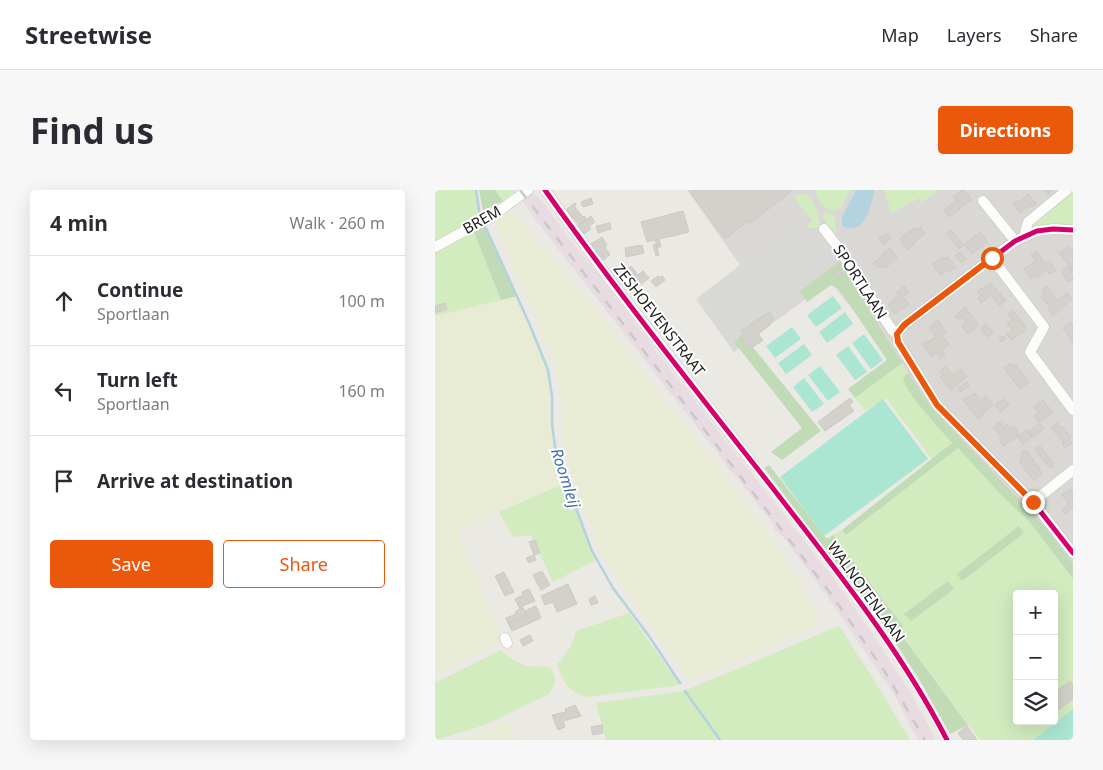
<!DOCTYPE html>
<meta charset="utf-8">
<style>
:root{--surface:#fff;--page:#f7f7f7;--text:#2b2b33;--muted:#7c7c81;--line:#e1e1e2;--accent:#ea580c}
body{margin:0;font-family:"Noto Sans",sans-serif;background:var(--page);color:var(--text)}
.controls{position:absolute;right:15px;bottom:15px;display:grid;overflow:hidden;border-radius:5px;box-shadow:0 5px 20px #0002}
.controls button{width:45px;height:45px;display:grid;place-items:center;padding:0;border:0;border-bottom:1px solid var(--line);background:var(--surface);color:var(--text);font:25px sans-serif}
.stop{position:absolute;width:15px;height:15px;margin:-11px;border:4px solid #ea580c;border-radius:50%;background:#fff}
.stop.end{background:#ea580c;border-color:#fff;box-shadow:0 1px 5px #0008}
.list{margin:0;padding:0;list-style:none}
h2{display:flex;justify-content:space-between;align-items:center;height:65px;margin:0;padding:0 20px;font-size:21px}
h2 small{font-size:16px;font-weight:400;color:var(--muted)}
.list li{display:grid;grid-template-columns:32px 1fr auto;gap:15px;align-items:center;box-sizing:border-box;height:90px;padding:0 20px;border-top:1px solid var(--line)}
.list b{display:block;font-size:19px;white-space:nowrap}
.list p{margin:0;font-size:16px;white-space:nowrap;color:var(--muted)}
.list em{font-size:16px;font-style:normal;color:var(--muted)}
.actions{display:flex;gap:10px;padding:15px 20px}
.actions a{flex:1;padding:11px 0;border:1px solid var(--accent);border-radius:5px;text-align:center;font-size:18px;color:var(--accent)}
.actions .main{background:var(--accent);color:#fff}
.icon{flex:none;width:28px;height:28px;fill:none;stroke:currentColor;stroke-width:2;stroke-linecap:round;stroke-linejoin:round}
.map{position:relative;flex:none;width:638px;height:550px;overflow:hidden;border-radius:5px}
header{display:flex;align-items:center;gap:30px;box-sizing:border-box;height:70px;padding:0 25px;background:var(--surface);border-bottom:1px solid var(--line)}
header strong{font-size:24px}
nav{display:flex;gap:28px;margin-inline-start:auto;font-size:18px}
.intro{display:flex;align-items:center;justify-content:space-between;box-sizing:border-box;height:120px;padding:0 30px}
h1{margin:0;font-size:35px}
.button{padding:12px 22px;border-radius:5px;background:var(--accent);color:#fff;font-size:18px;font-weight:700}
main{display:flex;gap:30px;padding:0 30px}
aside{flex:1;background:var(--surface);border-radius:5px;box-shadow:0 5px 20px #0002}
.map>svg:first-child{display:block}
</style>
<header>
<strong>Streetwise</strong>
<nav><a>Map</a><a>Layers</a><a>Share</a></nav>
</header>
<div class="intro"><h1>Find us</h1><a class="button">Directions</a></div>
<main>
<aside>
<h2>4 min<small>Walk · 260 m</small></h2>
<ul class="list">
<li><svg class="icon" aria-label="ahead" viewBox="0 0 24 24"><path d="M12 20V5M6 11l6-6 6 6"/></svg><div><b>Continue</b><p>Sportlaan</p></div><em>100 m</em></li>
<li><svg class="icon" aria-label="left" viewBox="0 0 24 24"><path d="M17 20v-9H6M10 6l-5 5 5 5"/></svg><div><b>Turn left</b><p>Sportlaan</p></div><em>160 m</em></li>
<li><svg class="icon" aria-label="arrive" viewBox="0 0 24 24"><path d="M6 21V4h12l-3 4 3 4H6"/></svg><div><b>Arrive at destination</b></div></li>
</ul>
<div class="actions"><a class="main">Save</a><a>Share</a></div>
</aside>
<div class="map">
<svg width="638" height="550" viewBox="0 0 638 550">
<rect width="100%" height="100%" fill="#eae9e4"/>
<!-- residential -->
<path fill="#d9d8d5" d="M252 0H638V383L473 190 395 91 299 162 261 109 305 75Z"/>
<!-- industrial -->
<path fill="#e8dce2" d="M97 1 111 16 136 51 162 82 231 174 255 204 257 205 263 215 396 385 439 446 478 507 501 550H483L457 501 392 406 349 348 339 339 338 334 303 289 292 277 290 273 97 25 86 8Z"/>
<!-- farmland -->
<path fill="#e9ecd5" d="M74 17 156 114 337 348 368 399 379 420 384 436 254 492 170 368 141 296 135 279 128 248 127 222 120 175 58 27Z
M82 106 113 175 117 191 119 245 122 262 133 292 21 340 68 450 0 486V126Z
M75 531 80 550H23L52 541Z"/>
<!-- grass -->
<path fill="#d2ebbf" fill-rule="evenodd" d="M0 0H40L46 26 0 52Z
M60 0H79L83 4 81 5 78 3 68 11Z
M381 0H415L406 18 398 21C388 18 382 11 381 0Z
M449 0H504L486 13 485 8 456 23Z
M638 1V36L597 37V34Z
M366 4C380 5 382 21 385 33L383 38H374L372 35 377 31 358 6Z
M390 22 400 26 401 45 389 29 388 25Z
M38 40 66 110 0 126V61Z
M467 173 473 183 470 186 517 253 497 269 451 208 430 221 420 208Z
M523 258 570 309 593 330 638 389V550H545L464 442 468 436 398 345 407 340 411 345ZM582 404H619V531H582Z
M133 292 161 370 118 392 96 345 78 347 64 322Z
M194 423 245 495 152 507C132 501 129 493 122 474 133 464 137 455 141 441Z
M404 436 441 493 475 550H171L161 513 249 501Z
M66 460C74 467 82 475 94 476 101 477 109 476 115 477 122 487 121 495 114 504L50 535 0 550V493Z"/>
<!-- forest -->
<path fill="#c0dbb6" d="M44 0H60L68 11 48 21Z
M49 33 82 106 66 110 38 40Z
M404 71 467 173 420 208 413 199 452 170 404 99 396 95 372 112 365 101Z
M308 145 386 241 347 270 336 262 367 238 299 152Z
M473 183 488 206 503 225 610 337 638 374V389L593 330 570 309 523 258 411 345 407 340 517 253C506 239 471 205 468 188Z
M334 275 392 349 398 345 468 436 464 442 533 535 515 544 487 494 453 441 329 278Z
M584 336 589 343 527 391 522 384Z
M513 391 519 399 476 431 469 424Z"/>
<!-- pitch -->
<path fill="#abe6d3" d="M398 106 407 118 381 137 372 125Z
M410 122 418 134 392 153 384 142Z
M357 137 366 149 340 168 331 156Z
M429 144 448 170 436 179 417 153Z
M369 154 377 165 351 184 343 173Z
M413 156 432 182 420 190 401 165Z
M385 176 405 202 393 211 373 185Z
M369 188 389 214 377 222 358 197Z
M448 209 493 269 389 346 345 287Z
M638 519V550H598Z"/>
<!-- parking -->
<path fill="#d8d8d6" d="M373 37 399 72 300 145 272 107 318 73 320 76Z"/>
<!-- water -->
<path fill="#b3d3e0" d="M421 0H439C437 16 429 47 407 36V27Z"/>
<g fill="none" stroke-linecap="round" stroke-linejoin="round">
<!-- stream -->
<path stroke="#b3d3e0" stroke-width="2.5" d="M41 0 45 26
M50 36 94 133 113 180 117 206V234L121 264 157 361 178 398 214 446 245 493
M250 501 285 550"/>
</g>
<!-- building -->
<path fill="#d3d1cc" stroke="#cdcac5" d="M258 0H358L315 33 313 31 290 49 255 2Z
M527 0H529L537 10 523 19 524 20 514 27 509 20 521 11 519 6Z
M608 0H616L617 1 612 5Z
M593 4 601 14 597 17 596 15 585 23 578 14 583 10 584 12Z
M156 8 158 14 148 17 146 12Z
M140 13 141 15 139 16 148 27 149 26 152 29 144 35 131 20Z
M248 21 254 42 212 52 206 32Z
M156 26 160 32 154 36 156 39 149 44 142 36Z
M175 33 176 39 163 43 161 36Z
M485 37 490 44 478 53 480 54 473 60 465 49 479 38 480 40Z
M516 40 528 55 524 59 511 43Z
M545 42 553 52 537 64 529 54Z
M451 43 456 49 448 54 444 49Z
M167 47 172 55 170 57 175 65 168 70 156 54Z
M224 49 226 57H222L220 50Z
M221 54 224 65 221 66 218 55Z
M207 55 209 63 191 67 190 58Z
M634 56 638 61V80L624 63Z
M455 58 462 67 450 78 447 75 443 78 438 73 448 66 447 64Z
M601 61 609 72V75L614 71 621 80 615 84 611 80 603 87 601 85 596 89 589 79 601 71 596 65Z
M525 62 531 69 526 73 520 66Z
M507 67 509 69 513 67 521 77 514 82 512 80 505 85 497 74Z
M634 75 638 80 636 81 638 89 633 92 626 81Z
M196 76 203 85 208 81 214 88 205 95 202 91 197 95 188 83Z
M403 78 408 85 404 88 399 81Z
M223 86 224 88 227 86 230 90 221 97 216 91Z
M556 93 571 111 564 116 556 105 546 113 543 108 546 106 543 101Z
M469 96 474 102 468 107 474 114 460 124 453 115 464 106 461 103Z
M612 96 622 110 633 103 637 109 618 126 613 119 616 118 606 107 610 103 607 100Z
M10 113 12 119 0 123V116Z
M530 117 544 135 532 144 527 136 531 133 527 127 522 129 520 127Z
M578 120 592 139 576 150 572 144 578 140 572 133 577 130 573 124Z
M334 122 339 129 334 133 335 135 323 144 328 150 318 157 317 156 314 158 305 147 309 145 306 141Z
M503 130 511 142 507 145 514 154 506 160 510 165 505 169 506 167 502 163 497 167 488 154 492 151 496 153 494 151 501 147 494 137Z
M635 132 638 135V152L628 138Z
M551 134 558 143 552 147 546 138Z
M567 146 571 148 566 152 564 148Z
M576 173 579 176 581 175 594 192 585 199 569 178Z
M511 177 518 185 526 179 532 187 516 200 505 187 508 185 505 181Z
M532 192 534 195 525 202 523 198Z
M539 203 546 211 551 206 558 215 548 223 549 225 543 229 528 210Z
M415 208 418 212 414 215 419 221 390 241 383 232Z
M569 209 574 215 565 222 560 215Z
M608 210 618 223 604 232 599 226 603 223 599 217Z
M565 232 568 237 572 234 575 239 578 236 585 245 592 239 597 247 588 254 582 246 569 256 564 250 567 248 558 237Z
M605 233 609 238 598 247 594 241Z
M622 233 625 237 627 236 636 247 634 249 637 253 630 258 627 253 629 252 616 238Z
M604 255 619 275 615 278 600 259Z
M589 261H592L607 282 599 291 584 271 587 268 586 263Z
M635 299 638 303V318L630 324 627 320 634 314 627 305Z
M100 350 105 363 99 365 101 370 94 373 91 368 99 365 94 352Z
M107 381 115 395 106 400 98 385Z
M69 382 79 402 70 406 60 386Z
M133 394 142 414 122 422 118 412 110 415 106 406Z
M94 399 100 411 87 416 92 425 88 426 89 428 73 433 71 428 81 424 80 422 85 419 80 409 88 405 87 402Z
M160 406 163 413 156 415 154 409Z
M101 416 106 428 77 441 73 433 89 428 88 426 92 425 90 421Z
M95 445 98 451 88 456 85 450Z
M635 491 638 495V509L619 523V503Z
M140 515 146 526 128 531 130 537 123 540 117 525 131 522 130 519Z
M167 535 168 543 158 545 156 537Z
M532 536 542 550H528L523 543Z"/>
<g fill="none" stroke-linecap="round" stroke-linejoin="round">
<!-- street casing -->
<g stroke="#c2c2c0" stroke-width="11">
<path id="street" d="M110 0 173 87 319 275
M548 11 580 51
M389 39 402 56 457 140 462 144
M638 40 618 39 602 41 580 51 469 135 462 144 463 152 502 215 598 312 638 363
M589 46 593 32 632 0
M0 57 57 26 93 0
M557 68 609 137 595 162 638 220
M598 312 638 280
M70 448 72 453"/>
</g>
<!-- street -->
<use href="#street" stroke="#fcfcfb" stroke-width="10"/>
<!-- rail -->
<path stroke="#c9c9c8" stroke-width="2.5" stroke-dasharray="10 10" stroke-linecap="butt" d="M85 0 396 404 450 482 490 550"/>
<!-- cycleway casing -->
<g stroke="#fff" stroke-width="8">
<path id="cycleway" d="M110 0C183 103 262 202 340 301 401 380 466 460 512 550
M638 40 618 39 602 41 580 51 469 135 462 144 463 152 502 215 598 312 638 363"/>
</g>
<!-- cycleway -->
<use href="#cycleway" stroke="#d6006c" stroke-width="5"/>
</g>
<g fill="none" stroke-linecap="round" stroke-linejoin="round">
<!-- route -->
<path stroke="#ea580c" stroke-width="6" d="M557 68 469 135 462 144 463 152 502 215 598 312"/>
</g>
<g text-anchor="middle" stroke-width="4" stroke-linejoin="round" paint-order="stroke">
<!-- street labels -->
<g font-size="15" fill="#1b1b1b" stroke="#fff">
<text transform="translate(47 30) rotate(-30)" y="5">BREM</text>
<text transform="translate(425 92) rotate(57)" y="5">SPORTLAAN</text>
<text transform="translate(224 130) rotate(52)" y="5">ZESHOEVENSTRAAT</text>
<text transform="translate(431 402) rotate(54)" y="5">WALNOTENLAAN</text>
</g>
<!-- water labels -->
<g font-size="16" font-style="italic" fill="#426db0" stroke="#fff">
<text transform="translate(131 288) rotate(72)" y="6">Roomleij</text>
</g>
</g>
</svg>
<div class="controls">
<button>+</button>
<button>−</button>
<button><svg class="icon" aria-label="layers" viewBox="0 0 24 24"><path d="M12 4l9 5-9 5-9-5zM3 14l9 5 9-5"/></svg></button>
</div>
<div class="stop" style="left:557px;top:68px"></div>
<div class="stop end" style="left:598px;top:312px"></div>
</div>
</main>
